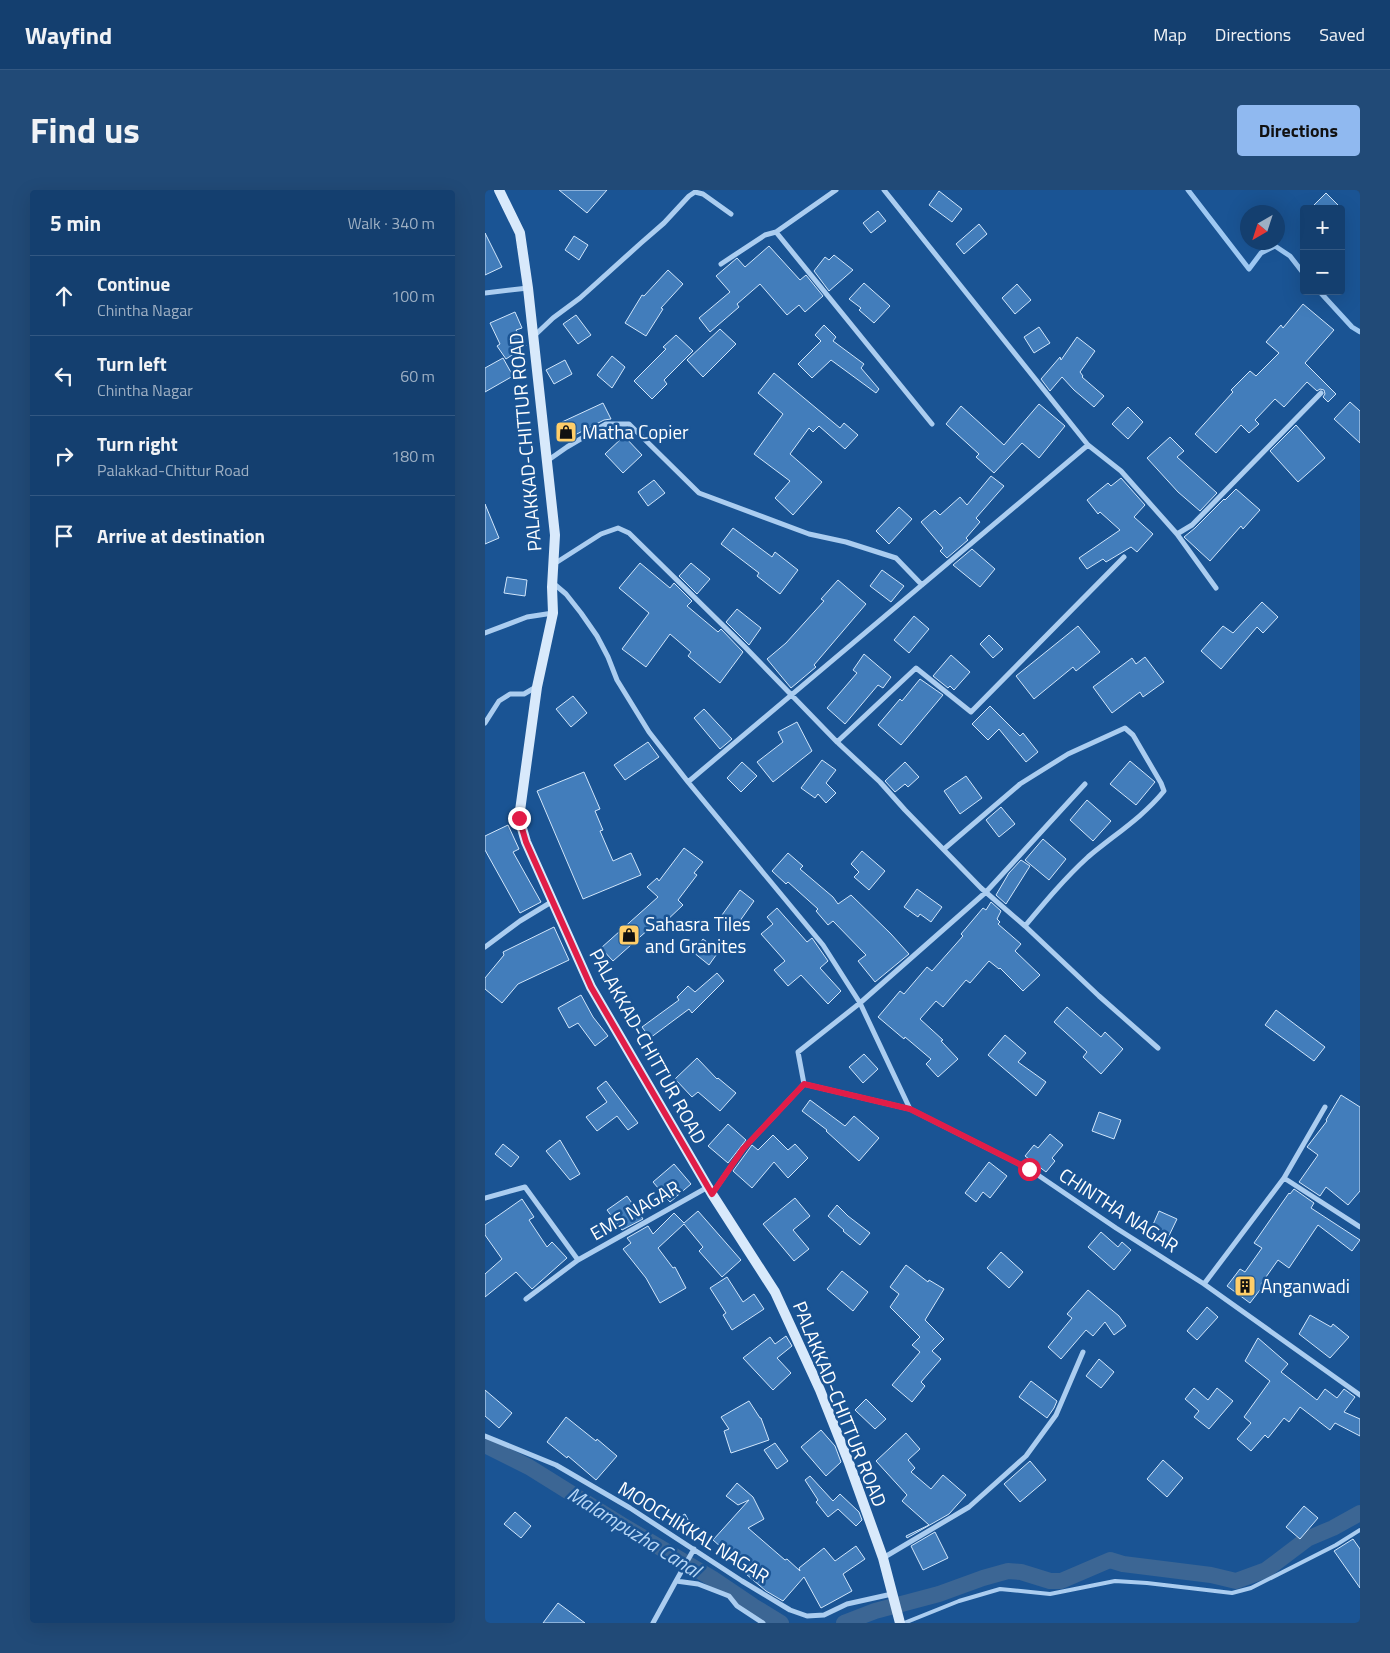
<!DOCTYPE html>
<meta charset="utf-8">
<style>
:root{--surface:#143f6f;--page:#214a77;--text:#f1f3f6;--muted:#9dafc3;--line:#335882;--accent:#90b9f0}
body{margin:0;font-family:"Titillium Web",sans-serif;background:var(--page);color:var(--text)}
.controls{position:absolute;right:15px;top:15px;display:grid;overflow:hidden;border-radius:5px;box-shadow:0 5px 20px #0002}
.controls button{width:45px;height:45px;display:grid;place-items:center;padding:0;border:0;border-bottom:1px solid var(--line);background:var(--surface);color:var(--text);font:25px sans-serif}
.compass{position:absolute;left:755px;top:15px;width:45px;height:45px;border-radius:50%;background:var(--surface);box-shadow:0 5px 20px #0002;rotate:219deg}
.stop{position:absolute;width:15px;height:15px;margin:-11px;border:4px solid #e11d48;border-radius:50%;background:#fff}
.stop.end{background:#e11d48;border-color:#fff;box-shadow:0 1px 5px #0008}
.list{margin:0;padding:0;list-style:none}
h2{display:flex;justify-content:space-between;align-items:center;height:65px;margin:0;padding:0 20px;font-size:21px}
h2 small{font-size:16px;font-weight:400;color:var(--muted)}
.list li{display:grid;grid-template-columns:32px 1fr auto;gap:15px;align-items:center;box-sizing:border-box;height:80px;padding:0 20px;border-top:1px solid var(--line)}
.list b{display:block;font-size:19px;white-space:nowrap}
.list p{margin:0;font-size:16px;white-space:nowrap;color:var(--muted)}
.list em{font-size:16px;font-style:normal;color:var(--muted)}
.icon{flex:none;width:28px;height:28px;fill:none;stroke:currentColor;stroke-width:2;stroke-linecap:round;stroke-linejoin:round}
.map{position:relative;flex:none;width:875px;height:1433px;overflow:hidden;border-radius:5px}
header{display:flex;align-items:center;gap:30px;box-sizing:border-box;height:70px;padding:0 25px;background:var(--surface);border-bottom:1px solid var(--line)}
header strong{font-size:24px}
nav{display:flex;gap:28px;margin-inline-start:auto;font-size:18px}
.intro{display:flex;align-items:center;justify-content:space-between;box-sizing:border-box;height:120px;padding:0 30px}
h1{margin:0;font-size:35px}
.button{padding:12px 22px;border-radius:5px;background:var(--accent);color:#111;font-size:18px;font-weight:700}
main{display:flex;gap:30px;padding:0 30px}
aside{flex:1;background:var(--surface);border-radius:5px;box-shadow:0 5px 20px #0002}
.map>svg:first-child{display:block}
</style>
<header>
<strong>Wayfind</strong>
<nav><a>Map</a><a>Directions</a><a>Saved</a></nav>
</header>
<div class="intro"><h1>Find us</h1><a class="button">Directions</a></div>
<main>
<aside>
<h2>5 min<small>Walk · 340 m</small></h2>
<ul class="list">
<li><svg class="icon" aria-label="ahead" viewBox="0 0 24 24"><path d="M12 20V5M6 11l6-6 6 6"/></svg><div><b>Continue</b><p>Chintha Nagar</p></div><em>100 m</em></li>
<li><svg class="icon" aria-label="left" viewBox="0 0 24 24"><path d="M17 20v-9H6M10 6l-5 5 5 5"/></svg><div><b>Turn left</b><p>Chintha Nagar</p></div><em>60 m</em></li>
<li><svg class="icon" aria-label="right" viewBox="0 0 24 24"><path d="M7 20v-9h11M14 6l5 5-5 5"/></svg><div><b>Turn right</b><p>Palakkad-Chittur Road</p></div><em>180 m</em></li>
<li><svg class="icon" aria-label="arrive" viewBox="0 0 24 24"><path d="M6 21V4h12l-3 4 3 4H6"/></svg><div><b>Arrive at destination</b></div></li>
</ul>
</aside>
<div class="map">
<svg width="875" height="1433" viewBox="0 0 875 1433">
<rect width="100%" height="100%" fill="#1a5494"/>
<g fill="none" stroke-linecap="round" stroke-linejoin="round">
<!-- stream -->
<path stroke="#9ec8f2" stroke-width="5" d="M703 0 764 79 776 63 790 56 805 66 819 84
M834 101 867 137 875 142"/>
<!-- canal -->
<path stroke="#3c6694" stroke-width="16" d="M0 1255 44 1277 137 1335 228 1389 268 1416 296 1433
M359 1433 390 1421 454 1404 498 1388 523 1381 536 1382 565 1391H576L625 1370 638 1374 726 1385 751 1391 781 1380 822 1349 848 1338 875 1323"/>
</g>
<!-- building -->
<path fill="#427dbb" stroke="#d1e6fb" d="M74 0H122L102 23Z
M454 1 477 19 467 32 444 15Z
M841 3 857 19H825Z
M393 21 401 31 386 43 378 33Z
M494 34 502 44 479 64 471 54Z
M0 43 17 77 0 85Z
M89 46 103 55 94 70 80 60Z
M284 56 315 90 321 85 338 106 320 122 314 115 302 125 275 94 252 114 254 117 225 142 214 128 245 102 231 86 252 68 260 77Z
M349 65 368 80 344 101 329 81 340 67 344 70Z
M183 80 198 94 176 118 178 119 161 146 140 133 157 105 159 106Z
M379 93 405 116 389 133 374 120 376 118 364 109Z
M532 94 546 110 530 124 517 108Z
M818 114 849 140 820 173 851 204 843 212 838 207 840 204 839 200 835 199 832 201 822 192 799 217 790 209 770 230 774 234 764 243 756 235 731 263 710 244 748 202 746 200 765 181 771 186 794 163 781 152 796 135 798 138Z
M30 122 37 138 31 140 41 156 21 169 12 156 15 154 5 133Z
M91 125 106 145 93 154 78 134Z
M339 135 351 147 348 151 379 174 376 178 394 199 391 203 346 170 327 188 313 174 336 151 330 145Z
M554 137 565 153 549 163 539 147Z
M235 139 251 154 218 187 202 170Z
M191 145 208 161 179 190 182 194 167 209 149 191 181 159 178 157Z
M592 147 610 161 595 182 598 186 597 187 619 206 609 217 589 200 577 187 565 201 556 189 575 167 576 170Z
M127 166 140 177 127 198 112 185Z
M18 168 28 186 0 202V178Z
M80 170 87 184 69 194 61 180Z
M289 183 355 238 359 233 373 245 360 259 334 236 328 242 324 238 305 264 337 292 308 325 290 308 305 291 269 264 298 224 273 203Z
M865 212 875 221V253L849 229Z
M118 213 126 229 119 230 84 248 77 232Z
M554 214 580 236 554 268 537 253 509 283 491 267 494 264 461 234 476 216 519 255Z
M643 217 658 232 643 249 627 234Z
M811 235 840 268 813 292 785 261Z
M139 246 157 265 138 283 120 264Z
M685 247 699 261 692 267 732 303 715 321 693 302 662 268Z
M506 286 519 296 491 328 495 332 481 348 483 350 462 368 455 361 458 358 436 332 450 320 455 325 475 307 482 315Z
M636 288 660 315 649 327 668 344 652 362 646 357 621 372 618 369 602 379 594 368 635 340 615 322 613 324 602 310 623 293 626 296Z
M169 290 180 303 163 316 153 302Z
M751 299 775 320 758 339 756 336 725 371 699 347 710 338 739 309 740 310Z
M0 314 14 348 0 354Z
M414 317 427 329 404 354 391 341Z
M248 338 287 367 290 362 313 380 295 404 272 386 274 383 236 354Z
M487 359 510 379 495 397 468 375Z
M155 373 185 398 189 393 207 411 202 416 233 442 236 439 258 462 235 493 203 466 206 462 185 444 161 477 137 459 164 423 134 398Z
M206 373 225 389 212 404 194 386Z
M397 380 419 396 406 412 385 396Z
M22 387 42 390 40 406 19 403Z
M353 390 381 414 329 475 331 477 306 498 282 469 301 453 339 411 336 409Z
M777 412 793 427 778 443 772 437 736 479 716 461 738 436 748 443Z
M252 419 276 438 264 455 241 432Z
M429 426 444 439 424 463 409 450Z
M593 436 615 462 591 481 588 477 549 509 531 486Z
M504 445 518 459 508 468 495 454Z
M379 464 406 487 398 498 393 495 360 534 342 518 372 483 368 480Z
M466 465 485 482 469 500 465 496 463 498 448 486Z
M660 467 679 492 658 507 655 502 627 523 608 497 647 468 651 474Z
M435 489 458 505 416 555 393 535 415 509 417 511Z
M88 506 102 523 86 537 71 519Z
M505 516 535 546 538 543 553 562 541 572 514 539 503 550 487 534Z
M219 519 247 549 235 559 209 528Z
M312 532 327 561 288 592 272 572 298 552 293 542Z
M163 552 174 567 140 590 129 575Z
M337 570 351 580 341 593 351 603 341 613 333 604 330 608 316 598Z
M645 571 670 592 651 615 625 594Z
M257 572 272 586 256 602 242 588Z
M420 572 434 587 423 597 420 594 410 602 400 591Z
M99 582 115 619 110 621 118 640 115 641 128 671 146 663 156 685 98 709 52 601Z
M481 586 497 608 475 624 459 601Z
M602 610 626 631 608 651 585 630Z
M516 617 530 634 514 647 501 630Z
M23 635 34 659 28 662 56 712 35 723 0 660V646Z
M558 649 581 669 564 690 540 670Z
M199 658 218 672 209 683 212 685 193 710 198 715 178 734 174 730 128 771 116 758 173 707 162 697 172 688 174 691Z
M377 661 400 681 384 700 369 687 374 682 366 674Z
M303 663 318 676 315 679 348 707 353 714 366 705 406 744 424 764 390 792 373 771 381 765 348 731 343 735 331 721 333 719 303 692 301 694 287 681Z
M536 670 545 676 521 714 511 705 524 683Z
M432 699 457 717 446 732 435 724 433 727 419 717Z
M255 700 269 711 252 735 237 725Z
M506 712 516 721 512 729 515 732 513 734 536 754 530 761 555 785 538 801 515 778 514 779 504 771 485 793 481 790 458 817 451 811 435 829 458 850 456 851 473 869 453 887 441 874 446 869 420 847 419 849 393 827 415 801 419 804 442 777 447 781 478 746 476 744 498 718 501 720Z
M292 718 322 752 327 748 343 771 335 778 356 801 343 814 316 785 303 796 289 780 300 771 276 744 288 734 282 727Z
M69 737 84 770 33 794 17 813 0 799V788L19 765 18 762Z
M218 749 234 761 224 775 208 762Z
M232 783 239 791 207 823 204 819 165 848 157 837 194 810 192 807 203 796 210 802Z
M96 805 108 827 123 846 110 856 93 833 84 838 73 818Z
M582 817 616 847 620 842 638 859 616 884 598 867 602 862 569 832Z
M791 820 840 857 829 871 780 835Z
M520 845 541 863 533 872 561 892 551 906 503 865Z
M379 864 393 879 378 893 364 877Z
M212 868 232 889 233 888 251 903 235 921 213 902 207 907 190 889Z
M121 891 153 933 143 940 132 926 112 941 101 927 122 912 112 898Z
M856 905 875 917V1001L863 1015 841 997 835 1006 814 992 833 965 822 957 842 931 841 930Z
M325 910 360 936 369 926 394 948 374 971 341 941 342 940 317 921Z
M614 922 636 930 629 949 607 941Z
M243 934 261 950 243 973 223 956Z
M565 944 578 955 567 968 570 971 561 982 540 966 549 955 553 958Z
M288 945 303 960 310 954 323 968 303 988 289 972 267 998 248 981 267 955 273 960Z
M75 950 95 984 85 990 61 961Z
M18 954 34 967 26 977 10 964Z
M504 972 522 986 505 1008 498 1002 491 1012 480 1003Z
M189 974 206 994 185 1012 168 992Z
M809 999 829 1013 826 1018 875 1050 867 1061 833 1035 804 1078 793 1070 776 1094 778 1096 765 1113 742 1096 755 1079 760 1082 777 1058 769 1053 804 1003 805 1004Z
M142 1006 158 1029 137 1040 122 1020Z
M310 1008 325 1026 308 1040 324 1059 309 1071 278 1034Z
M37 1009 49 1027 44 1030 62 1057 67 1052 82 1068 47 1099 31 1082 0 1107V1084L17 1069 0 1045V1035Z
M352 1015 363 1026 385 1043 375 1055 358 1041 359 1040 343 1026Z
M213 1021 256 1070 237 1087 214 1061 218 1057 199 1034 173 1058 188 1078 190 1077 201 1098 175 1113 161 1088 138 1059 146 1053 142 1048 163 1036 168 1044 189 1023 199 1033Z
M674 1021 692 1029 680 1054 663 1046Z
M616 1042 633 1057 637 1052 646 1060 629 1080 603 1057Z
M516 1062 538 1082 524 1098 502 1078Z
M421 1075 443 1092 444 1090 459 1099 440 1130 459 1149 447 1161 456 1169 436 1192 440 1196 427 1212 407 1195 435 1162 427 1155 435 1147 405 1117 414 1104 405 1097Z
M357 1081 383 1102 368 1121 342 1099Z
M242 1087 258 1112 269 1104 279 1119 247 1140 238 1125 241 1123 225 1098Z
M603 1100 634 1126 641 1136 629 1145 620 1132 608 1146 601 1140 576 1169 563 1157 587 1128 582 1124Z
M722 1117 733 1127 712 1150 702 1141Z
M825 1125 846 1137 848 1134 864 1147 845 1168 814 1144Z
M301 1146 307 1156 292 1168 306 1183 288 1200 258 1168 285 1147 290 1154Z
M773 1148 803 1174 796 1182 832 1210 840 1199 852 1208 859 1199 870 1207 859 1222 875 1229V1246L850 1233 845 1240 815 1217 804 1232 799 1228 783 1248 780 1245 766 1261 752 1249 766 1233 759 1227 785 1191 760 1171Z
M614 1169 629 1182 616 1198 601 1186Z
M546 1191 572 1211 569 1218 562 1228 534 1207Z
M709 1198 723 1210 732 1198 748 1211 724 1239 709 1227 714 1221 700 1209Z
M0 1200 27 1223 14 1238 0 1226Z
M381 1209 401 1229 390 1239 370 1220Z
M264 1211 275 1228H276L284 1250 246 1263 239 1241 244 1239 236 1227Z
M81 1227 111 1251 112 1249 132 1266 111 1290 83 1266 82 1268 62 1252Z
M336 1240 350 1256 356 1272 341 1286 316 1257Z
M421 1243 435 1259 423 1270 430 1278 426 1282 446 1299 458 1285 481 1305 464 1324 422 1348 421 1346 444 1335 417 1311 422 1305 391 1271Z
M290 1253 303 1271 292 1279 279 1260Z
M678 1270 698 1288 682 1307 662 1289Z
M545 1271 561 1290 535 1312 519 1294Z
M325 1286 348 1311 355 1304 374 1322 377 1330 371 1336 353 1319 343 1327 331 1312 333 1310 320 1290Z
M252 1293 268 1307 279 1329 263 1338 300 1370 302 1369 315 1381 314 1378 339 1358 350 1371 371 1356 380 1369 358 1384 367 1401 336 1418 319 1387 298 1411 281 1401 241 1367 244 1364 228 1350 264 1310 253 1315 241 1306Z
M819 1316 833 1328 815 1349 801 1337Z
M30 1322 46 1336 36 1348 19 1334Z
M200 1324 208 1339 197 1345 189 1330Z
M450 1342 463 1368 438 1380 426 1356Z
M868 1349 875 1359V1398L849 1361Z
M73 1413 100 1433H58Z"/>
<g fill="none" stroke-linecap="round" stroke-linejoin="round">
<!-- service -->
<path stroke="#abcdf0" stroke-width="4" d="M419 1433 474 1411 515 1399 565 1404 630 1391 662 1393 747 1403 766 1398 851 1355 875 1340"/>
<!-- minor -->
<path stroke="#abcdf0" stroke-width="5" d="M399 0 603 255 636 281 692 344 731 398
M291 42 447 234
M236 74 280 45 291 42 351 0
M0 103 43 98
M49 146 68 128 95 108 156 53 179 33 204 6 210 2 218 4 246 24
M62 271 82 257 121 234H144L214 303 324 344 361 352 411 368 437 395
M692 344 707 335 836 203
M69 374 116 344 133 338 144 343 260 457 352 552 395 592 420 620 496 698 540 736
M68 393 81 404 96 423 112 446 123 467 132 490 164 542 203 592 338 755 375 813 425 919
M0 443 42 427 68 423
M0 533 14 511 25 504H39L51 497
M352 552 431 478 486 522 639 367
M203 592 603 255
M459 659 535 594 583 564 640 538 648 545 676 593 679 601C657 628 629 645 603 667 580 688 560 712 540 736L614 806 673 858
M0 757 35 731 68 711
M319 894 313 862 375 813 501 702 600 594
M799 988 840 917
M227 1004 258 959 319 894 425 919 544 979 631 1038 719 1094 875 1205
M0 1008 40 997 93 1070
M719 1094 799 988 875 1037
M41 1109 93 1070 223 997
M0 1246 71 1275 145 1318 257 1391 305 1420 322 1426 339 1425 362 1414 407 1404
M398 1368 484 1317 541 1266 571 1225 598 1162
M191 1391 209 1359
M168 1433 191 1391 213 1394 244 1406 252 1416 278 1433"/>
<!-- secondary -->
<path stroke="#d8e9fb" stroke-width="10" d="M14 0 35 43 43 98 70 345 67 397 68 423 52 497 34 628 41 652 106 797 227 1004 290 1102 335 1200 364 1273 398 1368 415 1433"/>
</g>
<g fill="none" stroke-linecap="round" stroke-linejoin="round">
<!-- route -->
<path stroke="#e11d48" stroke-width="6" d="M34 628 41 652 106 797 227 1004 258 959 319 894 425 919 544 979"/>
</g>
<!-- icons -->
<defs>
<g id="shop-square" transform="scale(1.125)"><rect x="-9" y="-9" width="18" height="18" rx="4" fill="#ffce69" stroke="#1a5494"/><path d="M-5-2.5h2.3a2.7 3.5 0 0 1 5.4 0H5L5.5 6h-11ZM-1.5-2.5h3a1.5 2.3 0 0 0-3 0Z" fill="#111"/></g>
<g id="building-square" transform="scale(1.125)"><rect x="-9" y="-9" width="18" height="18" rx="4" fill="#ffce69" stroke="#1a5494"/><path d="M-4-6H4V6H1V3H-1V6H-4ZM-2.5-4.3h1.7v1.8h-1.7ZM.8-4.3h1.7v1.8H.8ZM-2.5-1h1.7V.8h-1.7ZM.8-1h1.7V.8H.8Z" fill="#111"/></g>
</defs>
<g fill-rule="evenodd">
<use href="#shop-square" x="81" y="242"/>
<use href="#shop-square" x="144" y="745"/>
<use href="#building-square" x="760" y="1096"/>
</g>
<g text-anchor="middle" stroke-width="5" stroke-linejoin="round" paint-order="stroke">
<!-- poi labels -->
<g font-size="19" fill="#fff" stroke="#1a5494" text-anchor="start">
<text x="97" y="249">Matha Copier</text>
<text x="160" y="741">Sahasra Tiles<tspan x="160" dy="22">and Granites</tspan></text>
<text x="776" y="1103">Anganwadi</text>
</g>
<!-- street labels -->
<g font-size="19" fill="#fff" stroke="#1a5494">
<text transform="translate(40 252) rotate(-95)" y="7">PALAKKAD-CHITTUR ROAD</text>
<text transform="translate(163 856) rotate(61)" y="7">PALAKKAD-CHITTUR ROAD</text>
<text transform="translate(150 1020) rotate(-30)" y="7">EMS NAGAR</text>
<text transform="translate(634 1020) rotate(33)" y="7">CHINTHA NAGAR</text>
<text transform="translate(355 1214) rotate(68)" y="7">PALAKKAD-CHITTUR ROAD</text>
<text transform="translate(209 1342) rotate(32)" y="7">MOOCHIKKAL NAGAR</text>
</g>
<!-- water labels -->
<g font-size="20" font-style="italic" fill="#b7d7f6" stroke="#1a5494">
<text transform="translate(149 1342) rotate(32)" y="7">Malampuzha Canal</text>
</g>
</g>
</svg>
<div class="controls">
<button>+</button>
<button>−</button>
</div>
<svg class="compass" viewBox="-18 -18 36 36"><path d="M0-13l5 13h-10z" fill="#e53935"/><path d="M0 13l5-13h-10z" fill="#9dafc3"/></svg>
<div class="stop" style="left:544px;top:979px"></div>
<div class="stop end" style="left:34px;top:628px"></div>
</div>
</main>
